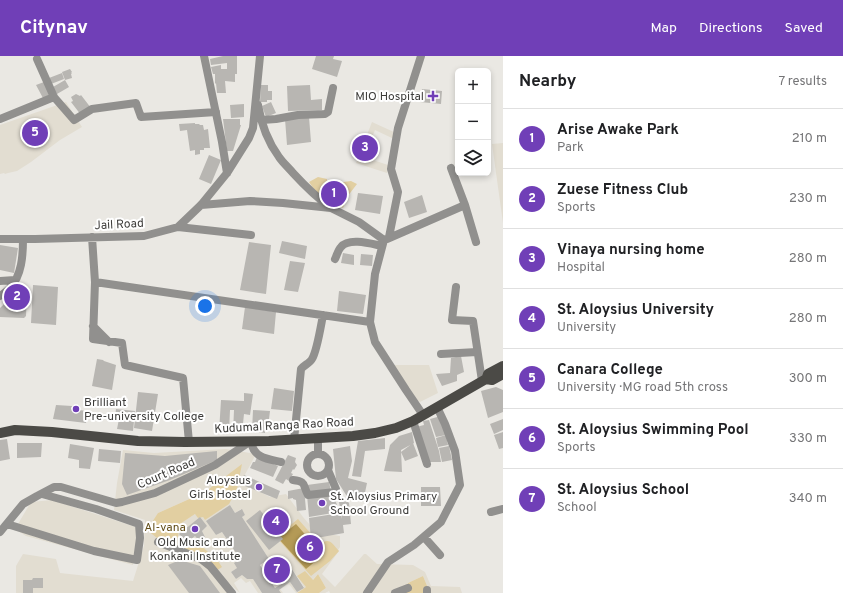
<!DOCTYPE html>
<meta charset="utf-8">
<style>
:root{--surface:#fff;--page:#f6f6f6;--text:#202124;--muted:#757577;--line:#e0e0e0;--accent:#703fb7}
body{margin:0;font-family:Overpass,sans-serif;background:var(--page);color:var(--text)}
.controls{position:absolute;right:12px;top:12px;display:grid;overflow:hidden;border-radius:6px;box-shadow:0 2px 6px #0003}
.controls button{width:36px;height:36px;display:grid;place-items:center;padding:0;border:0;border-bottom:1px solid var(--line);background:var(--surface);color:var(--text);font:20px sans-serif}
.you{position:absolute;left:205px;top:250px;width:14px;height:14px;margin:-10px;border:3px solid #fff;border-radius:50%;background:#1a73e8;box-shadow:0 0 0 6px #1a73e833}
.badge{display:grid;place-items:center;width:26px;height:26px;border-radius:50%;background:var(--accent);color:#fff;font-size:13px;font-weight:700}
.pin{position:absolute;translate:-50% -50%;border:2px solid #fff;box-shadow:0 1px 4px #0006}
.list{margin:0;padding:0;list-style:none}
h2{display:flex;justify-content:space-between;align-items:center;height:52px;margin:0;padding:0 16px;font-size:17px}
h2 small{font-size:13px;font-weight:400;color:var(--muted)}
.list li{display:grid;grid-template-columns:26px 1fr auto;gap:12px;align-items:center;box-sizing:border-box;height:60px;padding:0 16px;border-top:1px solid var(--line)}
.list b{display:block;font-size:15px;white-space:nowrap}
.list p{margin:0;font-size:13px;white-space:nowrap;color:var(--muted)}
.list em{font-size:13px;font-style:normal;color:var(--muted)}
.icon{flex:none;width:22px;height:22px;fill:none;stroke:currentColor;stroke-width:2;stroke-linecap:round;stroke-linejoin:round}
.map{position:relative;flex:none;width:503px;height:537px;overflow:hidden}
header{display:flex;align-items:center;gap:24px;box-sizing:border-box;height:56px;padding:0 20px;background:var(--accent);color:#fff}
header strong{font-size:19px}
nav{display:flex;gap:22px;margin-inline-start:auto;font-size:14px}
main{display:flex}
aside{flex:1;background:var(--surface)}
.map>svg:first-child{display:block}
</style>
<header>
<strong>Citynav</strong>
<nav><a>Map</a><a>Directions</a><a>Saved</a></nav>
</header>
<main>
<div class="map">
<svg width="503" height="537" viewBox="0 0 503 537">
<rect width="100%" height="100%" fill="#eae8e3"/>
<!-- built -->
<path fill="#e2ddd1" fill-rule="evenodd" d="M66 46 82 71 60 84 31 106 17 115 8 117 5 118 4 117 0 118V69Z
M372 66 396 77 394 83 375 74 364 101 388 109 387 117 356 107Z
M503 87V167L492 88Z
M393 309H429L438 337 420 346 414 342Z
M226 393 256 398 241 426 270 441 286 438 303 461 316 476 340 480V491L338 494 339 495 322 518 335 531 364 498H366L377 508 413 509 425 516 431 530 460 531 462 537H430L423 520 410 526 394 537H330L329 535 325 537H319L326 532 318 518 306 531 297 537H296L289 528 280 533 283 537H281L279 534 290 526 297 536 304 531 288 507 281 512 289 523 275 532 260 509 269 503 242 461 245 459 241 453 235 457 230 449 207 465 216 479 222 476 240 503 237 512 231 516 236 523 242 519 247 523H253L262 537H258L250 525 246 527 241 522 234 527 240 537 225 524 221 513 229 537H16V510L23 498 56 503 60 517 133 525 144 490 145 464 114 454 117 427 123 394 154 397ZM242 409 205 464 203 461 195 458 180 468 158 457 205 436ZM207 470 202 475 205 481 199 485 195 480 188 486 179 478Z
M52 444 139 472 133 509 26 480 15 473 31 446Z"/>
<!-- green -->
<path fill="#e2cfa1" d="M318 121 327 123V126L336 127 351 125 357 128 347 141 343 152 316 136 309 126Z
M242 408 237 433 229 448 205 464 203 461 198 462 195 458 180 468 178 480 172 494 147 474 158 457 205 436Z
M298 463 320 488C330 481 332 488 339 495L330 505 311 520 276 481Z
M196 485 218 505 222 511 216 515 179 493 183 488Z
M305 515 313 524 318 518 326 532 319 537H297L306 531 297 520Z
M423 520 430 537H394L410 526Z"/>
<!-- water -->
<path fill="#b49a56" d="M296 468 323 499 306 513 278 482Z"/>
<!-- building -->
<path fill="#b8b6b2" d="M223 0H237V18H235V26L225 25 226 37H217L216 27 215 28V18H213L211 11 221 9V13H227V7L211 9 210 3Z
M316 0H334L333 3 342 5 337 21 312 13Z
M70 13 72 16H71L72 17 71 18 72 22 65 24 69 31 57 38 53 31 65 24 62 16Z
M62 17 64 23 51 28 49 22Z
M44 26 54 41 44 44 36 29Z
M261 29H268V35H272V44H267V46H260Z
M310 29 311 44 322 43V54L288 55 287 30Z
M422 33 442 35 441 48 420 46Z
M76 38 80 40 81 39 91 52 81 59 71 46 73 45 71 41Z
M271 46 276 57 266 61 262 50Z
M244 48V61L231 62 230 49Z
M309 61 311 86 287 89 285 63Z
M223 63H240V69H241L233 95H227Z
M195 67V68H199L200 69H203L204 74 208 73 210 92H204V94H200V98L195 99V94L190 95 187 74 180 75 179 68Z
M209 99 221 104 211 128 199 123Z
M358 137 383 140 380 158 355 154Z
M422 139 427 156 409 162 404 146Z
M282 185 307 190 305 203 279 197Z
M249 186 271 189 266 238 240 234Z
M0 189 18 192 14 217 0 214Z
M343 197 354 199V209L341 207Z
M361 198 373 199 372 210 360 209Z
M290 205 305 207 298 236 284 234Z
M33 229 58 231 56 269 31 267Z
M18 235H27L26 260 24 262 0 261V252Z
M339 235 366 239 363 258 337 255Z
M245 251 276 256 274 278 242 273Z
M461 300 464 316 457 319V325L442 330 436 318 450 317 451 302Z
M97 303 103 304 104 305 116 309 112 334 92 330Z
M496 331 503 334V356L488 362 481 335Z
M274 332 294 335 292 355 271 353Z
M138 336 158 338 152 375 134 372Z
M244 337 253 338 250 359 244 358 242 377H233L234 354H230L229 376H219L221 344 244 345Z
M56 349 72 350 71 353 87 355 86 367 53 363Z
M116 353 135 355 133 375 117 373 119 363 115 362Z
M253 354 270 355 269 363H266L265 377 252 375Z
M441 360 446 379 436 381 430 363Z
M503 363V374L494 378 490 368Z
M429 364 439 395 441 406H428L416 371 424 369 423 365Z
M412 376 414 387 401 394 402 416 384 415 390 389 399 380Z
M503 376V392L499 393 494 379Z
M446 379 448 389 438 391 436 382Z
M385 382V393L365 395 361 421 352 420 358 385Z
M7 383 10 403 0 405V384Z
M17 387H42L41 401 17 402Z
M413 387 418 400 405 405 401 396Z
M70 388 94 392 90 413 79 412V404L68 402Z
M350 390 352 405 348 422 367 427 363 446 348 442 336 423 333 393Z
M449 390 452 404 442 406 439 392Z
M99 393 121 395 120 407 98 405Z
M217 395V404L170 424 127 439 122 428 125 397 165 400Z
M288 399 296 402 295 406 297 409 294 414 293 413 291 417 293 418 289 425 286 423 283 428 275 424Z
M257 401 278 410 273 421 250 412 253 406H255Z
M244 419 280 435 277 443 240 428Z
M329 426 331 435 308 438 307 429Z
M421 431H440L441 450H421Z
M304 432 306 454 297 455 296 444 293 443V442L288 443V435Z
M333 436 339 456 309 461 307 439Z
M347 445 349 447 351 468 343 469 344 477 311 483 309 462 340 457 342 463 339 446Z
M230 449 235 457 242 453 245 459 242 461 269 503 260 509 275 532 289 523 281 512 288 507 304 532 297 536 290 526 279 534 281 537H262L253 523H247L242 519 236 523 231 516 237 512 234 507 240 503 222 476 216 479 206 465Z
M260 454 283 483 269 494 246 465Z
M200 461 207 470 202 475 205 481 199 485 195 480 188 486 179 478Z
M180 504 200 510 220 537H189L168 509Z
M33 522H43V532H33V537H23V524H32Z"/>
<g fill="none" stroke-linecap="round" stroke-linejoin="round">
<!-- minor -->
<path stroke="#91908e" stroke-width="8" d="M204 0 222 86 227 117
M54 41 74 64 92 53 136 47 141 61 216 56
M258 49C261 67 268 86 279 101 283 107 289 112 293 117 305 130 316 141 330 151
M0 63 54 41 37 3
M262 64 276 63 298 59 325 58 328 56 333 32
M451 112 465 149 476 186
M201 149 250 145 283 147 331 152 359 166 384 184 375 218 370 266 375 286 406 334 423 359
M178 171 251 179
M92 181 95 226 93 283 122 287 125 309 183 322 189 386
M389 181 398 136 391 113 398 72 421 0
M0 183H35L144 180 178 171 201 149 227 117 249 82 253 72 260 0
M387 183 465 149
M335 203C337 199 338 194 341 191 349 181 372 188 382 190
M0 225 15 224
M95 226 370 266
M456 231 452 264 473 265 482 325
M0 240C3 238 7 235 10 232 22 219 23 199 23 183
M93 270 109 286
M441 298 477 296
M413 365 427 408
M318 382V398
M294 384 301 313C304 309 310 307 312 303 317 295 321 269 323 259
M251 386C254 402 267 403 281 406
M307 409a11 11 0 1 1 22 0a11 11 0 1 1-22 0Z
M293 424C307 426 302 428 308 439L335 436 336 433 328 414
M491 456 503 453
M7 468 94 495 137 504 140 482 139 468 96 453 42 438
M0 476 23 448 37 440 54 431H61L116 447 122 446 155 437 215 409 245 389 246 386
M424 481 440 499
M158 486 201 503 210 510 232 537
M427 534V537
M367 537 388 506 414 489 441 466 460 429 455 395 445 368 437 351
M395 537 408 532"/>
<!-- major -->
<path stroke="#4b4a46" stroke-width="10" d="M487 321 488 318 503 310
M0 377 15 374 52 376 138 385 185 386 269 385 353 380 375 377 396 372 413 365 486 323 492 324 503 318"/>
</g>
<!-- markers -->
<g fill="#703fb7" stroke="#fff" stroke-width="1.5">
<path d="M431 34h4v4h4v4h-4v4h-4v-4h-4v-4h4z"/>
<circle cx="76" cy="353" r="4"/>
<circle cx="259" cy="431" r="4"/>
<circle cx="322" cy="447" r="4"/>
<circle cx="195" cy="473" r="4"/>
</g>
<g text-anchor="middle" stroke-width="4" stroke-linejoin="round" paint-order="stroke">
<!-- poi labels -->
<g font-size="12" fill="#3d3c3a" stroke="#fff" text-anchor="end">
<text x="424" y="44">MIO Hospital</text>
<text x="84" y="350" text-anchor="start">Brilliant<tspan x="84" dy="14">Pre-university College</tspan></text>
<text x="251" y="428">Aloysius<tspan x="251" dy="14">Girls Hostel</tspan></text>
<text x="330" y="444" text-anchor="start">St. Aloysius Primary<tspan x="330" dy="14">School Ground</tspan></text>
<text x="195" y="490" text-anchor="middle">Old Music and<tspan x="195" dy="14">Konkani Institute</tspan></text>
</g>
<!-- street labels -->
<g font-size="12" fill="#3d3c3a" stroke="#fff">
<text transform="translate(119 168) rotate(-3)" y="4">Jail Road</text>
<text transform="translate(284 369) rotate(-3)" y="4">Kudumal Ranga Rao Road</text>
<text transform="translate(166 417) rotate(-23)" y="4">Court Road</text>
</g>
<!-- park labels -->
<g font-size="12" fill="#624e1a" stroke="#fff">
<text x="165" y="475">Al-vana</text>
</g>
</g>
</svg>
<div class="controls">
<button>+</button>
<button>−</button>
<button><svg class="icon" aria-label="layers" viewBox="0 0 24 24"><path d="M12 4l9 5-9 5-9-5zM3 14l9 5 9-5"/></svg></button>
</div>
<div class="you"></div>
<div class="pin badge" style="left:334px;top:138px">1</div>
<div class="pin badge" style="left:17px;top:241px">2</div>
<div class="pin badge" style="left:365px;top:92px">3</div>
<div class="pin badge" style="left:276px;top:466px">4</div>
<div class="pin badge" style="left:35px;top:77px">5</div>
<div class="pin badge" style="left:310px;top:492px">6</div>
<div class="pin badge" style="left:277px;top:514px">7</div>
</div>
<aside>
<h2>Nearby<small>7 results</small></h2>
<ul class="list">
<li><span class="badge">1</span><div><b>Arise Awake Park</b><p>Park</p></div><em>210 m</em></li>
<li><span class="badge">2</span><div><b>Zuese Fitness Club</b><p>Sports</p></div><em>230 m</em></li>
<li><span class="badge">3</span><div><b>Vinaya nursing home</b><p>Hospital</p></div><em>280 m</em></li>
<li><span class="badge">4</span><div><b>St. Aloysius University</b><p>University</p></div><em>280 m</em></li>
<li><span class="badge">5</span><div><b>Canara College</b><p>University · MG road 5th cross</p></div><em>300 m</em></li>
<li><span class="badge">6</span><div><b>St. Aloysius Swimming Pool</b><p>Sports</p></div><em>330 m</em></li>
<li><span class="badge">7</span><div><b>St. Aloysius School</b><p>School</p></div><em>340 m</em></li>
</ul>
</aside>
</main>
